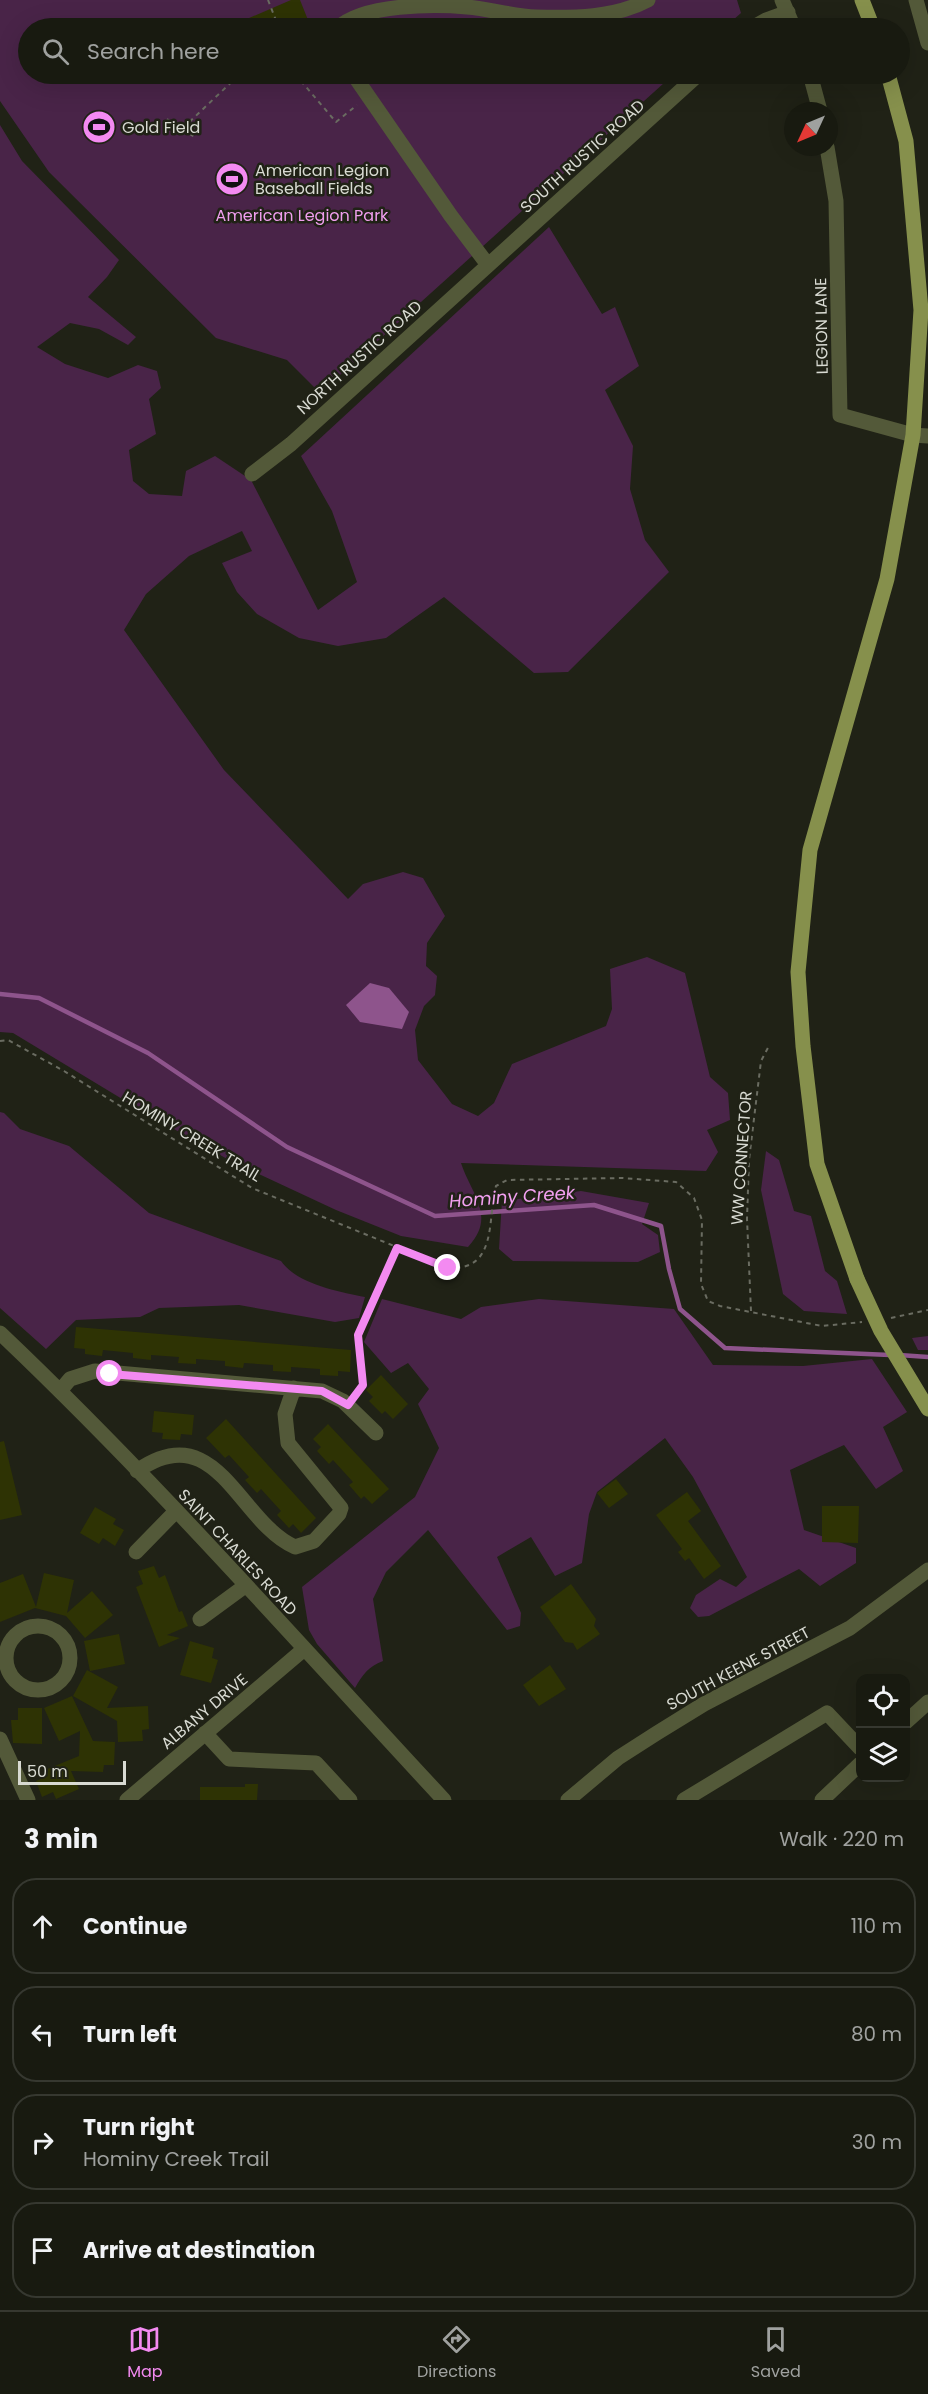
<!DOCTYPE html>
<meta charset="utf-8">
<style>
:root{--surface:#181a10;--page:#25271e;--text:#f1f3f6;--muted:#9fa19f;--line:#363830;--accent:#f38af1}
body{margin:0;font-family:Poppins,sans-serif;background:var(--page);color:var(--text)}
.controls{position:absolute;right:18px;bottom:18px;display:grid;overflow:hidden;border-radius:12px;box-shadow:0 6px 24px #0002}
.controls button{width:54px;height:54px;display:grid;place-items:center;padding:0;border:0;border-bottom:2px solid var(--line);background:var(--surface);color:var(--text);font:30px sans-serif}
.compass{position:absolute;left:784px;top:102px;width:54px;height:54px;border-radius:50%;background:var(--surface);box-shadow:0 6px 24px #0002;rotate:226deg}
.scale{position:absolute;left:18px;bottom:15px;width:108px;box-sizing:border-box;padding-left:6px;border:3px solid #d8dad2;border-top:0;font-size:16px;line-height:21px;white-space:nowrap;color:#d8dad2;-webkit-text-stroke:4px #202216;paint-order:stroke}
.stop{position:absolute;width:18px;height:18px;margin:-14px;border:4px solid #f38af1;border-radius:50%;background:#fff}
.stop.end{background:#f38af1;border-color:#fff;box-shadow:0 2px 6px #0008}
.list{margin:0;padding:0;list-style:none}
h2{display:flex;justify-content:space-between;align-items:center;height:78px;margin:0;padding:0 24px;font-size:26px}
h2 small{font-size:20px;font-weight:400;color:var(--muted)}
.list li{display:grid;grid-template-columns:39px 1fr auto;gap:18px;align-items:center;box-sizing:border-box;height:96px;margin:0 12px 12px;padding:0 12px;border:2px solid var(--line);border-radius:24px}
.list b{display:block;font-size:22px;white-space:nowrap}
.list p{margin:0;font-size:20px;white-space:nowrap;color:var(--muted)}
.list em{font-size:20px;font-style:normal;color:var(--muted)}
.icon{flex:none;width:33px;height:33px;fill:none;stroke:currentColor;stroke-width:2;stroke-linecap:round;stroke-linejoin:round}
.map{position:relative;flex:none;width:928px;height:1800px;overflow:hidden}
.search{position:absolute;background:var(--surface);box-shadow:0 6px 24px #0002;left:18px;right:18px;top:18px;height:66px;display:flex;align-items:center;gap:15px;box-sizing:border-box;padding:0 21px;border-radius:33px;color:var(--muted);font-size:22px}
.sheet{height:510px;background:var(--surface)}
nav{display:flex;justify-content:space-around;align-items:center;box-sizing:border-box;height:84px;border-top:2px solid var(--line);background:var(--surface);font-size:16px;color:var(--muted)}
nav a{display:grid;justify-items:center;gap:3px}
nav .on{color:var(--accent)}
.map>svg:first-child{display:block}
</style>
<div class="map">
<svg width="928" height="1800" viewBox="0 0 928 1800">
<rect width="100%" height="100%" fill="#202216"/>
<!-- green -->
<path fill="#492448" d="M0 0H737L741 13 724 28H28V74H674L320 393 287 360 216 338 49 172 0 101Z
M0 125 22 161 119 260 107 277 88 297 136 337 128 345 99 329 70 323 37 347 65 364 108 378 138 365 157 371 161 388 149 399 156 434 129 450 133 481 149 494 182 496 186 471 215 456 251 480 318 610 357 582 332 511 301 456 549 227 602 314 615 307 639 366 605 390 633 446 630 489 645 540 669 572 568 672 534 673 444 597 386 638 338 646 299 638 257 614 237 592 222 563 252 551 242 531 189 556 146 594 124 630 224 770 348 899 363 884 403 872 423 878 445 916 427 943 426 966 437 976 435 995 424 1006 415 1030 418 1060 452 1104 478 1116 494 1103 512 1064 606 1026 612 1009 610 969 647 957 685 973 710 1077 728 1093 730 1120 707 1130 718 1152 706 1171 461 1163C471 1194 497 1216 468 1247L401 1236 336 1210 229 1160 142 1111 13 1033 0 1032Z
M0 1112 4 1113 20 1129 69 1146 149 1213 281 1261C297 1284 339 1292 365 1297L359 1318 335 1322 239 1305 159 1308 140 1317 76 1320 46 1349 0 1308Z
M766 1151 779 1160 794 1211 811 1216 825 1271 837 1281 847 1314 804 1311 783 1294 761 1190Z
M581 1191 649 1203 642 1224 658 1235 660 1252 638 1262 513 1261 499 1249 502 1201Z
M382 1299 461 1319 481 1307 539 1299 674 1309 713 1365 803 1366 872 1359 907 1412 883 1427 903 1471 876 1489 844 1445 790 1470 804 1530 856 1548V1563L820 1586 799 1569 709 1616 698 1617 690 1608 696 1595 720 1579 736 1587 747 1577 693 1477 665 1438 597 1492 589 1514 582 1563 555 1576 531 1537 497 1557 521 1613 520 1626 507 1630 428 1530 386 1572 373 1599 383 1661C368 1667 363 1674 355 1688L317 1644 309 1630 302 1587 415 1497 439 1448 418 1404 429 1389 408 1363 391 1373 364 1342Z
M928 1336V1350H918L912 1338Z"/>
<!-- water -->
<path fill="#8e548c" d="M370 983 389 988 409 1012 402 1029 360 1022 346 1005Z"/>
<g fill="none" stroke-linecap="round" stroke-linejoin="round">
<!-- stream -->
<path stroke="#8e548c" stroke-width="4.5" d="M0 994 39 998 148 1053 287 1147 435 1216 594 1205 661 1226 669 1269 680 1309 725 1348 890 1355
M899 1355 928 1357"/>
</g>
<!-- building -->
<path fill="#2e3304" d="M291 0H300L310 25 300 28H226Z
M76 1327 351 1350 350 1372 338 1371V1376L320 1375V1369L291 1367V1372L273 1371V1365L244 1363 243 1368 225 1366V1361L196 1359V1364L178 1363 179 1357 151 1355V1360L133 1358V1353L103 1350 102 1356 85 1354V1349L74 1348Z
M381 1375 408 1404 393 1419 385 1411 382 1414 369 1401 373 1397 366 1390Z
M154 1411 194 1415 192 1435 181 1434 180 1440 162 1439 163 1433 152 1432Z
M226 1419 316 1518 301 1533 293 1524 289 1528 277 1515 281 1511 261 1489 257 1493 245 1480 249 1477 229 1455 225 1458 206 1438Z
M328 1424 389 1489 372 1504 364 1496 361 1499 349 1485 353 1482 333 1460 329 1464 317 1451 321 1447 313 1439Z
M4 1441 22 1515 0 1520V1442Z
M616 1479 628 1494 609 1508 597 1493Z
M687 1492 701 1511 688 1521 721 1566 704 1579 689 1558 685 1561 678 1552 682 1549 656 1515Z
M822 1506H859L858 1543 822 1542Z
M95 1507 116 1519 113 1524 124 1530 115 1546 103 1538 99 1544 80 1533Z
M154 1566 159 1578 165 1575 179 1612 182 1611 188 1626 167 1635 180 1638 159 1647 136 1587 143 1584 138 1571Z
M44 1573 74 1580 67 1613 92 1591 113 1615 85 1638 66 1616 35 1608 0 1622V1583L23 1574 36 1607Z
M571 1584 596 1619 594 1626 600 1634 577 1650 573 1643 565 1642 540 1607Z
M119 1634 125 1664 90 1671 84 1641Z
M190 1641 214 1648 212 1658 218 1660 211 1683 180 1675Z
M550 1665 566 1689 539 1706 523 1685Z
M87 1670 118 1687 107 1708 148 1706 149 1729 142 1730 143 1741 118 1742 117 1721 73 1696Z
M72 1696 93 1741 115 1742 114 1765H104L103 1772 71 1771 79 1789 56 1799 53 1792 42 1797 36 1781 48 1776 45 1770 79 1756 80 1731 59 1741 44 1708Z
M18 1708H42V1744L13 1743 11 1720H18Z
M245 1784H258L257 1800H200V1787H245Z"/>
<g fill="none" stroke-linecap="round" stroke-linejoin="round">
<!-- path -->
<path stroke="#6a6c61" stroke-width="2" stroke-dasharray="4.5 4.5" stroke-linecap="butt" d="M268 0 279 28
M262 25 275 20
M295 74 336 122 357 105
M167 119 196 138
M183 128 240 74
M0 1041 8 1040 64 1071 252 1188 448 1268C498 1271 487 1220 496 1186L507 1180 622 1178 676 1182 694 1198 702 1220 701 1284 708 1301 720 1306 822 1326 862 1322
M751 1311 747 1219 749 1160 761 1061 770 1044
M891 1318 928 1310
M357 1393 363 1385 358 1335 397 1248"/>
<!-- minor -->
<path stroke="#535939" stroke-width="15" d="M782 0 794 28
M916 0 928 43
M338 28C363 4 434 4 467 7 490 9 513 16 536 17 573 18 615 18 648 0
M752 28 766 20 788 12
M353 74 451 216 488 265
M810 74 820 111
M827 147 836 201 840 415 913 435 928 436
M252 474 291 444 699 74
M0 1333C156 1481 298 1643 444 1800
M60 1391 70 1379 95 1371 322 1391 343 1401 376 1433
M137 1471C217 1415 238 1522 295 1547L314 1541 339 1514 341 1508 288 1443 285 1414 294 1388
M136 1552 176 1511
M200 1619 245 1586
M6 1658a32 32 0 1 1 64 0a32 32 0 1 1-64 0Z
M906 1722 928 1702
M205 1733 229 1759 316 1763 350 1800
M0 1739 28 1800
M127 1800 303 1650
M568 1800 618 1758 657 1733 704 1704 850 1628 928 1570
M684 1800 827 1713 860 1748
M822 1800 860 1764"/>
<!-- major -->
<path stroke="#86904c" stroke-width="15" d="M862 0 873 28
M857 1279 817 1164 803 1046 798 972 810 850 887 579 913 435 921 310 906 141 888 74"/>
<!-- major-bridge -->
<path stroke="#86904c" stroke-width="15" d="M857 1279 881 1331 928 1409"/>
</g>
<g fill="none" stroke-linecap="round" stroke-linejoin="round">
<!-- route -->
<path stroke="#f38af1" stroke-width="8" d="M110 1374 322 1391 348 1405 363 1385 358 1335 397 1248 448 1268"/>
</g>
<!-- icons -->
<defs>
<g id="stadium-disc" transform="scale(1.725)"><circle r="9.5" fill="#f38af1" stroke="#202216"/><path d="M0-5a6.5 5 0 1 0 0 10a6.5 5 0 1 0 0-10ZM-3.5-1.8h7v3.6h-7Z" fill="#111"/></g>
</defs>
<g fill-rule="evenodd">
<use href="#stadium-disc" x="99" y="127"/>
<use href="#stadium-disc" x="232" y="179"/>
</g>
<g text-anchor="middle" stroke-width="5" stroke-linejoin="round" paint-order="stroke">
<!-- poi labels -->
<g font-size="16" fill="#d8dad2" stroke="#202216" text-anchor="start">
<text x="122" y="133">Gold Field</text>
<text x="255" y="176">American Legion<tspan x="255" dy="18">Baseball Fields</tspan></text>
</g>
<!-- street labels -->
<g font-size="16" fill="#d8dad2" stroke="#202216">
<text transform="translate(582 156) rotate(-42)" y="6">SOUTH RUSTIC ROAD</text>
<text transform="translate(821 326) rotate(-91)" y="6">LEGION LANE</text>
<text transform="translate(359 357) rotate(-42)" y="6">NORTH RUSTIC ROAD</text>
<text transform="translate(192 1136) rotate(31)" y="6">HOMINY CREEK TRAIL</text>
<text transform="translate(741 1158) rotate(-86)" y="6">WW CONNECTOR</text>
<text transform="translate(238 1552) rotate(47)" y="6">SAINT CHARLES ROAD</text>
<text transform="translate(738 1668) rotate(-28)" y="6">SOUTH KEENE STREET</text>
<text transform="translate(204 1711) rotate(-40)" y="6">ALBANY DRIVE</text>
</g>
<!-- park labels -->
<g font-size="16" fill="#ef9eed" stroke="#202216">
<text x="302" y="221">American Legion Park</text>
</g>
<!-- water labels -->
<g font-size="18" font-style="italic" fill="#f2a0f0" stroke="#202216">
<text transform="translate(512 1197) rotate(-4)" y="6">Hominy Creek</text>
</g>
</g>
</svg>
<div class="controls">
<button><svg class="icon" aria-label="locate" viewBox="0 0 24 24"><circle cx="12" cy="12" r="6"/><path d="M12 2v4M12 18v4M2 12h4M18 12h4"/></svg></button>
<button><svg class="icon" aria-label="layers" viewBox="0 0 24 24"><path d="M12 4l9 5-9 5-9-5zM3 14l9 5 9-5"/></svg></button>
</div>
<svg class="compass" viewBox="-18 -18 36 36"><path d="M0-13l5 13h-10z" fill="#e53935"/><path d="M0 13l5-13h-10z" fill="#9fa19f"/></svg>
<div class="scale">50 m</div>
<div class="stop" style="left:110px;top:1374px"></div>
<div class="stop end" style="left:448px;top:1268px"></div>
<div class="search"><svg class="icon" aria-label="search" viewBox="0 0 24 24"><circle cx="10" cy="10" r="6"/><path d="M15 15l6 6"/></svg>Search here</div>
</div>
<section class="sheet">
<h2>3 min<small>Walk · 220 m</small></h2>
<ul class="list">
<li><svg class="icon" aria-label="ahead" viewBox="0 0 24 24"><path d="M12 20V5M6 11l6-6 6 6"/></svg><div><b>Continue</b></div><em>110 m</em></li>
<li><svg class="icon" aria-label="left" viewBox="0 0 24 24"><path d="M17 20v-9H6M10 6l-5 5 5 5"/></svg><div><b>Turn left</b></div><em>80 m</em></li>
<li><svg class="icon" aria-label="right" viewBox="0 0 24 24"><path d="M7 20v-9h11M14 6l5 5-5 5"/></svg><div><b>Turn right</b><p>Hominy Creek Trail</p></div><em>30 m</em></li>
<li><svg class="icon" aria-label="arrive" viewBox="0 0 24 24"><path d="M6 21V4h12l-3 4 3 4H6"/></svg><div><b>Arrive at destination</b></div></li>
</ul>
</section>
<nav>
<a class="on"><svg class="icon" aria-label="map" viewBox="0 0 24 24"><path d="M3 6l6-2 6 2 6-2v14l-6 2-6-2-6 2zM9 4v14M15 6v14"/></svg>Map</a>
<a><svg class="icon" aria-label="directions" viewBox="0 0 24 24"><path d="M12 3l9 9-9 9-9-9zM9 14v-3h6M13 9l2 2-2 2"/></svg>Directions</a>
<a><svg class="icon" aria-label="saved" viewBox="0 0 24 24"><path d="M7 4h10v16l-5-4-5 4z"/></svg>Saved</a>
</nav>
